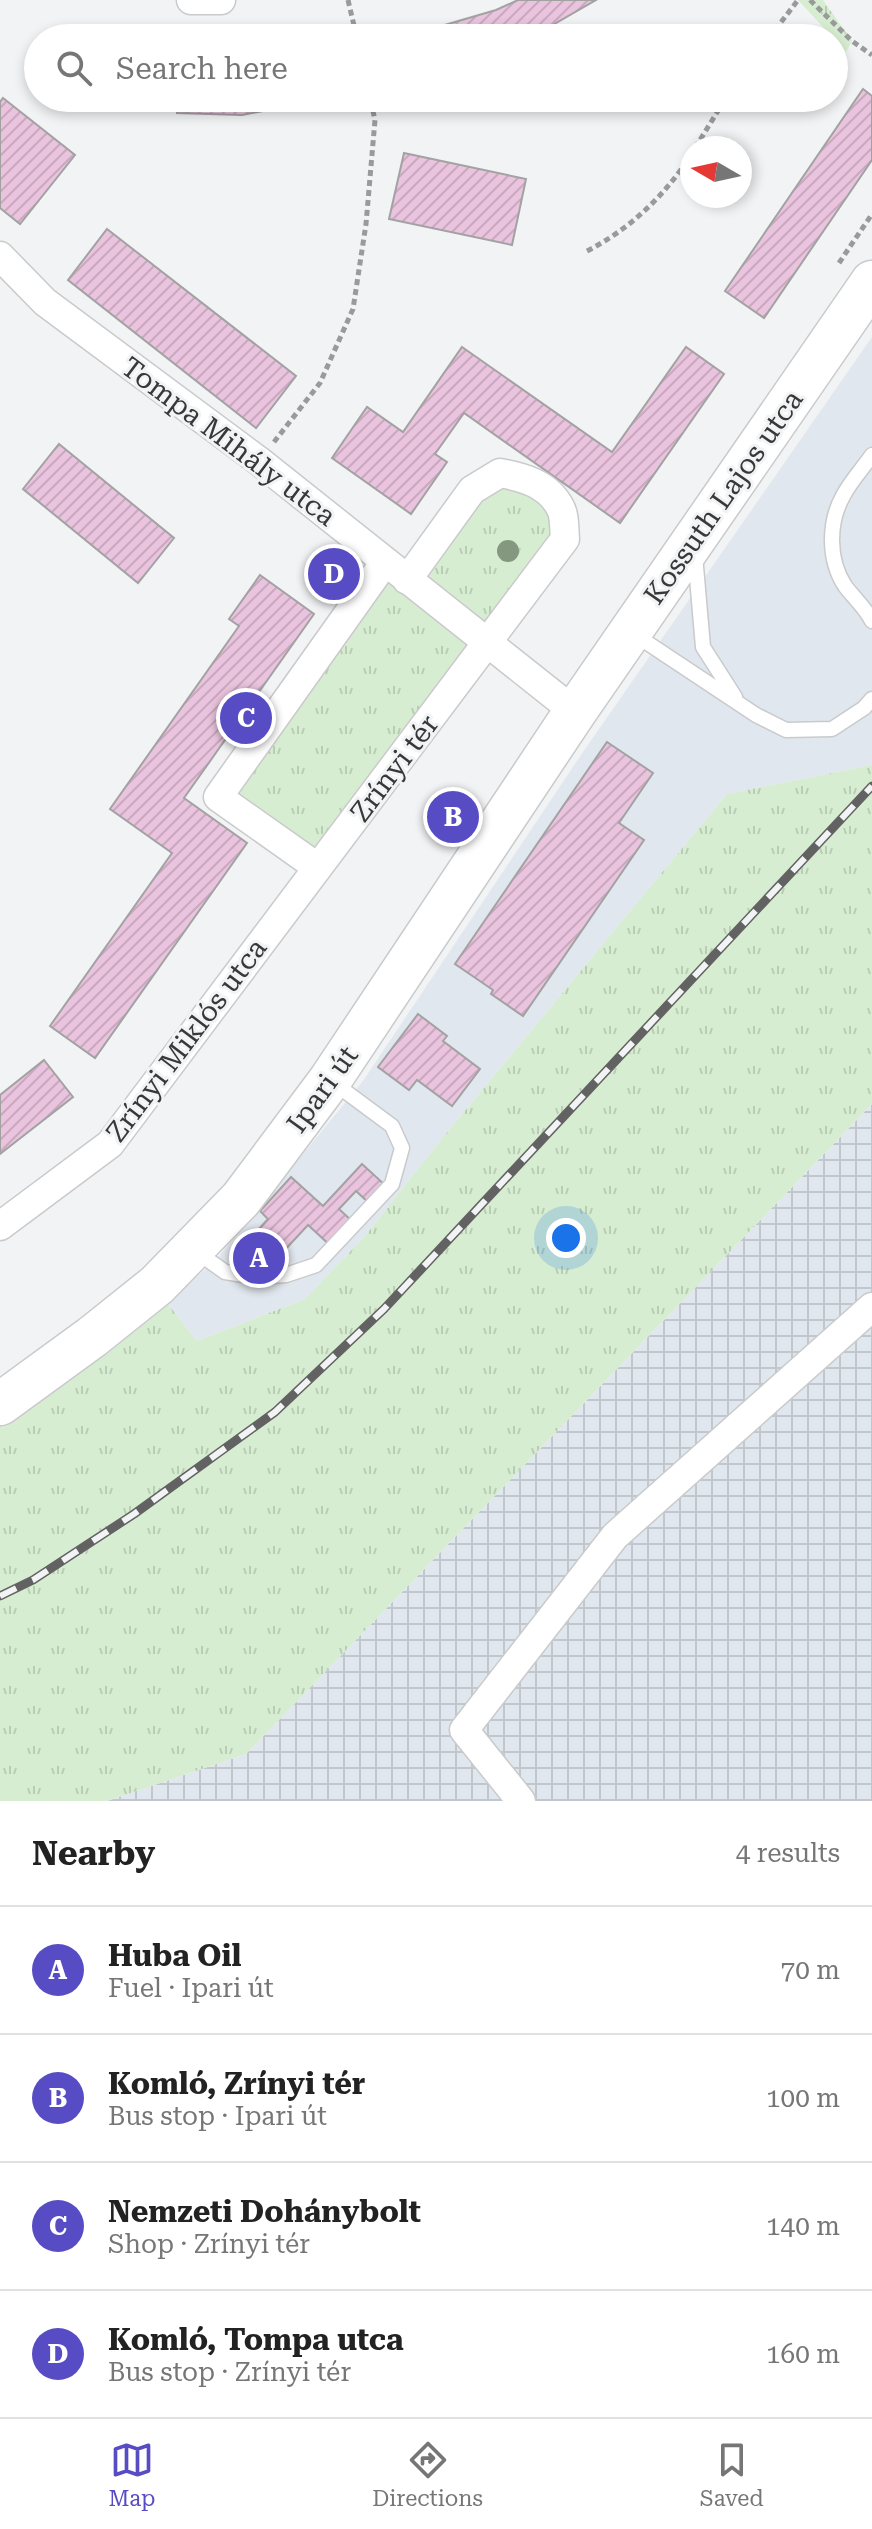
<!DOCTYPE html>
<meta charset="utf-8">
<style>
:root{--surface:#fff;--page:#f6f6f6;--text:#222;--muted:#767676;--line:#e0e0e0;--accent:#584cc4}
body{margin:0;font-family:"Roboto Serif",serif;background:var(--page);color:var(--text)}
.compass{position:absolute;left:680px;top:136px;width:72px;height:72px;border-radius:50%;background:var(--surface);box-shadow:0 4px 12px #0003;rotate:279deg}
.you{position:absolute;left:566px;top:1238px;width:28px;height:28px;margin:-20px;border:6px solid #fff;border-radius:50%;background:#1a73e8;box-shadow:0 0 0 12px #1a73e833}
.badge{display:grid;place-items:center;width:52px;height:52px;border-radius:50%;background:var(--accent);color:#fff;font-size:26px;font-weight:700}
.pin{position:absolute;translate:-50% -50%;border:4px solid #fff;box-shadow:0 2px 8px #0006}
.list{margin:0;padding:0;list-style:none}
h2{display:flex;justify-content:space-between;align-items:center;height:104px;margin:0;padding:0 32px;font-size:34px}
h2 small{font-size:26px;font-weight:400;color:var(--muted)}
.list li{display:grid;grid-template-columns:52px 1fr auto;gap:24px;align-items:center;box-sizing:border-box;height:128px;padding:0 32px;border-top:2px solid var(--line)}
.list b{display:block;font-size:30px;white-space:nowrap}
.list p{margin:0;font-size:26px;white-space:nowrap;color:var(--muted)}
.list em{font-size:26px;font-style:normal;color:var(--muted)}
.icon{flex:none;width:44px;height:44px;fill:none;stroke:currentColor;stroke-width:2;stroke-linecap:round;stroke-linejoin:round}
.map{position:relative;flex:none;width:872px;height:1801px;overflow:hidden}
.search{position:absolute;background:var(--surface);box-shadow:0 4px 12px #0003;left:24px;right:24px;top:24px;height:88px;display:flex;align-items:center;gap:20px;box-sizing:border-box;padding:0 28px;border-radius:44px;color:var(--muted);font-size:30px}
.sheet{height:616px;background:var(--surface)}
nav{display:flex;justify-content:space-around;align-items:center;box-sizing:border-box;height:112px;border-top:2px solid var(--line);background:var(--surface);font-size:22px;color:var(--muted)}
nav a{display:grid;justify-items:center;gap:4px}
nav .on{color:var(--accent)}
.map>svg:first-child{display:block}
</style>
<div class="map">
<svg width="872" height="1801" viewBox="0 0 872 1801">
<defs>
<pattern id="industrial-grid" width="8" height="8" patternUnits="userSpaceOnUse" patternTransform="scale(2)"><rect width="8" height="8" fill="#e1e7ee"/><path d="M0 4h8M4 0v8" fill="none" stroke="#c2c7cd"/></pattern>
<pattern id="grass-tufts" width="24" height="20" patternUnits="userSpaceOnUse" patternTransform="scale(2)"><rect width="24" height="20" fill="#d7edd1"/><path d="M3 7l-1-3M5 7V3M7 7l1-3M15 17l-1-3M17 17v-4M19 17l1-3" fill="none" stroke="#b9ccb4"/></pattern>
<pattern id="building-hatch" width="6" height="6" patternUnits="userSpaceOnUse" patternTransform="scale(2)"><rect width="6" height="6" fill="#eac4de"/><path d="M-1 1l2-2M0 6l6-6M5 7l2-2" fill="none" stroke="#c9a9bf"/></pattern>
</defs>
<rect width="100%" height="100%" fill="#f2f3f4"/>
<!-- built -->
<path fill="#e1e7ee" d="M872 337V765L727 794 440 1141 365 1236 305 1299 197 1341 167 1303 215 1261 363 1081 583 752Z"/>
<!-- industrial -->
<path fill="url(#industrial-grid)" d="M872 1104V1801H107L246 1754Z"/>
<!-- grass -->
<path fill="url(#grass-tufts)" d="M798 0H823L852 41 846 52Z
M527 478 565 539 317 867 218 797 385 562 406 580 472 490Z
M872 765V1104L246 1754 107 1801H0V1404L167 1303 197 1341 305 1299 365 1236 440 1141 727 794Z"/>
<!-- building -->
<path fill="url(#building-hatch)" stroke="#a3a2a3" stroke-width="2" d="M518 0H596L530 38H400L496 10Z
M863 89 872 96V160L764 318 725 291Z
M3 98 75 155 20 224 0 208V102Z
M177 98H331L242 115 177 113Z
M404 153 526 179 512 245 389 219Z
M107 229 296 376 256 428 68 280Z
M462 347 612 452 686 347 724 374 620 523 464 413 435 454 447 462 411 514 332 458 367 407 403 432Z
M59 444 174 538 138 583 23 489Z
M260 575 314 614 184 798 247 843 95 1058 50 1026 172 853 110 809 239 626 229 619Z
M607 742 653 773 619 823 644 840 523 1016 491 994 493 990 455 964Z
M418 1014 447 1036 443 1041 480 1069 452 1106 417 1080 409 1090 378 1067Z
M44 1060 73 1097 0 1154V1095Z
M362 1164 386 1186 370 1204 356 1191 339 1209 354 1223 332 1247 308 1225 268 1268 244 1245 268 1219 260 1211 291 1177 323 1206Z"/>
<g fill="none" stroke-linecap="round" stroke-linejoin="round">
<!-- service casing -->
<g stroke="#c9cacb" stroke-width="17">
<path id="service" d="M872 455C863 468 850 482 843 496 828 523 828 560 845 586 854 598 865 607 872 621
M695 555 703 647 735 697
M634 634 756 715 786 730 832 729 864 708 872 699
M194 1250 225 1272 256 1277 286 1275 316 1265 392 1184 402 1148 392 1126 334 1083"/>
</g>
<!-- minor casing -->
<g stroke="#c9cacb" stroke-width="31">
<path id="minor" d="M191 0H221
M0 256 45 302 259 461 575 712
M317 867 218 797 385 562
M0 1226 110 1144 565 539C564 530 565 515 560 507 548 484 523 477 500 473L472 490 407 580
M521 1801 464 1730 615 1536 872 1307"/>
</g>
<!-- secondary casing -->
<g stroke="#c9cacb" stroke-width="45">
<path id="secondary" d="M0 1404 92 1337 157 1285 241 1199 330 1080 575 712 872 282"/>
</g>
<!-- path -->
<path stroke="#999a9a" stroke-width="5" stroke-dasharray="6 4" stroke-linecap="butt" d="M348 0 357 38
M810 0 852 41 872 55
M769 38 798 0
M695 148 726 98
M587 251C630 229 666 195 692 153
M839 263 872 214
M274 442 320 383 353 309 366 224 375 120 370 98"/>
<!-- service -->
<use href="#service" stroke="#fff" stroke-width="14"/>
<!-- minor -->
<use href="#minor" stroke="#fff" stroke-width="28"/>
<!-- secondary -->
<use href="#secondary" stroke="#fff" stroke-width="42"/>
<!-- rail casing -->
<g stroke="#626262" stroke-width="9">
<path id="rail" d="M0 1596 33 1580 134 1514 275 1412 384 1309 872 786"/>
</g>
<!-- rail -->
<use href="#rail" stroke="#f2f3f4" stroke-width="6" stroke-dasharray="18" stroke-linecap="butt"/>
</g>
<!-- trees -->
<circle fill="#83987e" cx="508" cy="551" r="11"/>
<g text-anchor="middle" stroke-width="6" stroke-linejoin="round" paint-order="stroke">
<!-- street labels -->
<g font-size="28" fill="#383838" stroke="#f2f3f4">
<text transform="translate(229 441) rotate(37)" y="10">Tompa Mihály utca</text>
<text transform="translate(723 497) rotate(-55)" y="10">Kossuth Lajos utca</text>
<text transform="translate(394 768) rotate(-53)" y="10">Zrínyi tér</text>
<text transform="translate(186 1040) rotate(-53)" y="10">Zrínyi Miklós utca</text>
<text transform="translate(322 1089) rotate(-54)" y="10">Ipari út</text>
</g>
</g>
</svg>
<svg class="compass" viewBox="-18 -18 36 36"><path d="M0-13l5 13h-10z" fill="#e53935"/><path d="M0 13l5-13h-10z" fill="#767676"/></svg>
<div class="you"></div>
<div class="pin badge" style="left:259px;top:1258px">A</div>
<div class="pin badge" style="left:453px;top:817px">B</div>
<div class="pin badge" style="left:246px;top:718px">C</div>
<div class="pin badge" style="left:334px;top:574px">D</div>
<div class="search"><svg class="icon" aria-label="search" viewBox="0 0 24 24"><circle cx="10" cy="10" r="6"/><path d="M15 15l6 6"/></svg>Search here</div>
</div>
<section class="sheet">
<h2>Nearby<small>4 results</small></h2>
<ul class="list">
<li><span class="badge">A</span><div><b>Huba Oil</b><p>Fuel · Ipari út</p></div><em>70 m</em></li>
<li><span class="badge">B</span><div><b>Komló, Zrínyi tér</b><p>Bus stop · Ipari út</p></div><em>100 m</em></li>
<li><span class="badge">C</span><div><b>Nemzeti Dohánybolt</b><p>Shop · Zrínyi tér</p></div><em>140 m</em></li>
<li><span class="badge">D</span><div><b>Komló, Tompa utca</b><p>Bus stop · Zrínyi tér</p></div><em>160 m</em></li>
</ul>
</section>
<nav>
<a class="on"><svg class="icon" aria-label="map" viewBox="0 0 24 24"><path d="M3 6l6-2 6 2 6-2v14l-6 2-6-2-6 2zM9 4v14M15 6v14"/></svg>Map</a>
<a><svg class="icon" aria-label="directions" viewBox="0 0 24 24"><path d="M12 3l9 9-9 9-9-9zM9 14v-3h6M13 9l2 2-2 2"/></svg>Directions</a>
<a><svg class="icon" aria-label="saved" viewBox="0 0 24 24"><path d="M7 4h10v16l-5-4-5 4z"/></svg>Saved</a>
</nav>
